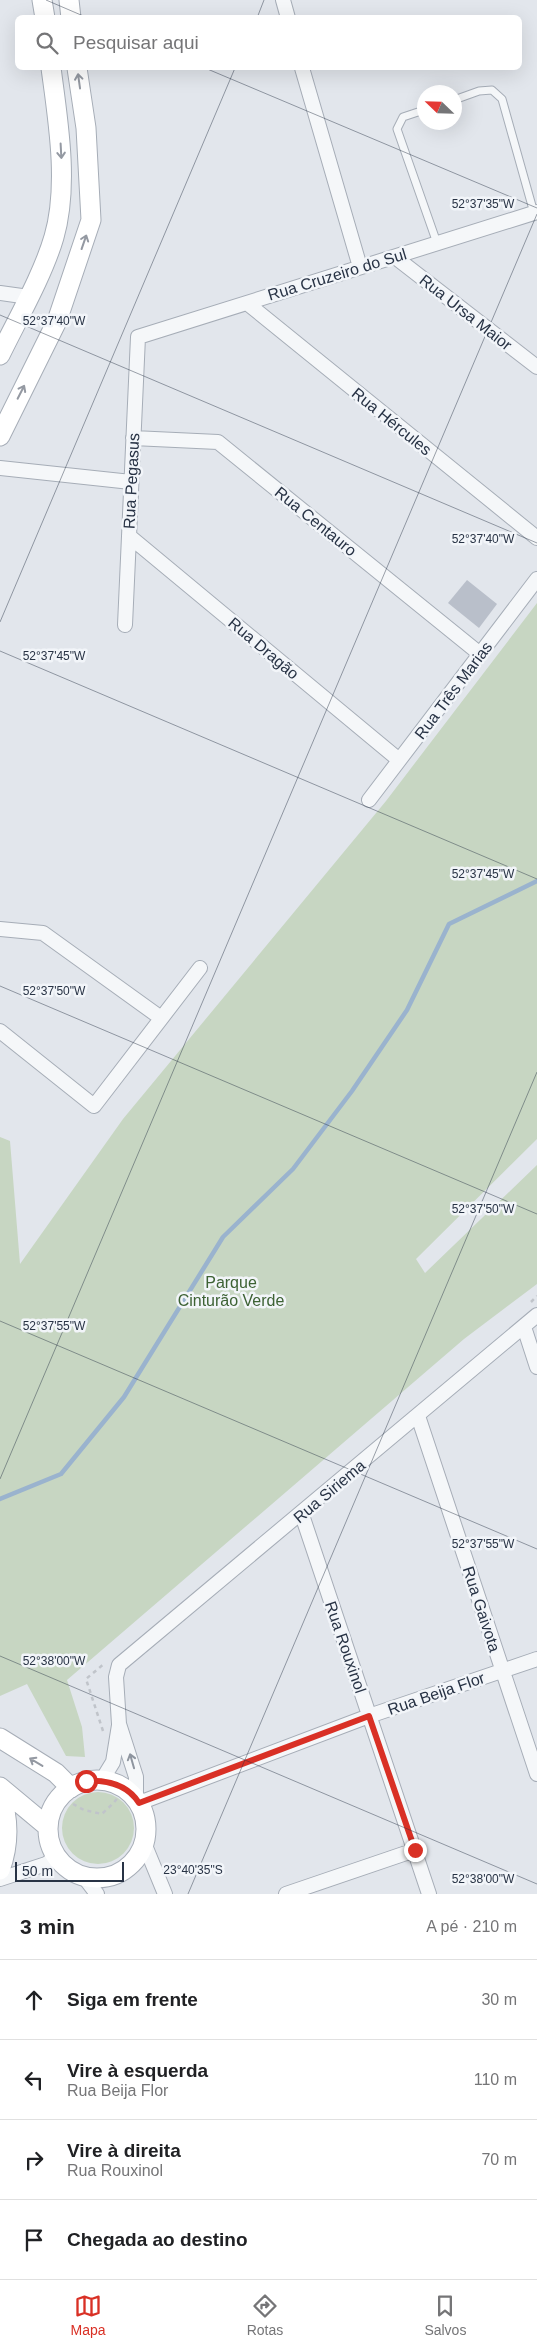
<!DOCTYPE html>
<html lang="pt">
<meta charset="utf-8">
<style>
:root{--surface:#fff;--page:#f6f6f6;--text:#202124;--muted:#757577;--line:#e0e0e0;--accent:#d93025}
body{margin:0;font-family:Arial,sans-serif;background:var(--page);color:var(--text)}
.compass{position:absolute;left:417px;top:85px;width:45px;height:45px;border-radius:50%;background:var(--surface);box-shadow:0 5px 20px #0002;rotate:293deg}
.scale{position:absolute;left:15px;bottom:12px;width:109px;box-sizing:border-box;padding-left:5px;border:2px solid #283345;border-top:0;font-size:14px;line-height:18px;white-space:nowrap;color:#283345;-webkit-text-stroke:4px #f2f5f9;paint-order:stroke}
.stop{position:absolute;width:15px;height:15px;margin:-11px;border:4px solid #d93025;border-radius:50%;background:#fff}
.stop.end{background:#d93025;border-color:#fff;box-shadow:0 1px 5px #0008}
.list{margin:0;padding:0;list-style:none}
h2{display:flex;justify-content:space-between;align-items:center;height:65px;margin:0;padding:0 20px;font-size:21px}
h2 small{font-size:16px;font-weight:400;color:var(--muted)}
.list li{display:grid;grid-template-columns:32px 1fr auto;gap:15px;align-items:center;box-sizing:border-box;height:80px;padding:0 20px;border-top:1px solid var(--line)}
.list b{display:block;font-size:19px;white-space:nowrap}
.list p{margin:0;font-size:16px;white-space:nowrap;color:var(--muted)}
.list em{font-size:16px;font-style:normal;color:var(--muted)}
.icon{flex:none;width:28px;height:28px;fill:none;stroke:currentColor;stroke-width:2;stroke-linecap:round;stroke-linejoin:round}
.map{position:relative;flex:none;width:537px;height:1894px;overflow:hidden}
.search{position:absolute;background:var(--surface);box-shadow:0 5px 20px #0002;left:15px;right:15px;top:15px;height:55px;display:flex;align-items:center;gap:12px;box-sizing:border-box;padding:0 18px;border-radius:8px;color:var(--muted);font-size:19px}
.sheet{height:385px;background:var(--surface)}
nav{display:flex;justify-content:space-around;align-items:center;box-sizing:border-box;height:70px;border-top:1px solid var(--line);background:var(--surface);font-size:14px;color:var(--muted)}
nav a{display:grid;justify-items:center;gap:2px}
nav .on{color:var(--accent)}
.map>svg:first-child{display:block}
</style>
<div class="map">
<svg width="537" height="1894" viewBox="0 0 537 1894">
<rect width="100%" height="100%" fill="#e2e6ec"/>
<!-- green -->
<path fill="#c7d6c2" d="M537 603V1139L416 1259 425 1273 537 1165V1284L464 1339 67 1680 82 1727 85 1757 66 1756 27 1684 0 1696V1137L10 1141 20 1264 123 1119 386 801Z
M62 1828a36 36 0 1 1 72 0a36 36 0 1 1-72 0Z"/>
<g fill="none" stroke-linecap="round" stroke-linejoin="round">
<!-- stream -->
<path stroke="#9ab3ce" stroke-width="4.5" d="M0 1499 61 1474 124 1397 223 1237 293 1169 352 1091 407 1010 449 924 537 881"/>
</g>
<!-- building -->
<path fill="#b9bfca" d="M467 580 497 604 479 628 448 603Z"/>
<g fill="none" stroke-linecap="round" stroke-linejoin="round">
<!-- lane casing -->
<g stroke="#a6adb7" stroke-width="9">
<path id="lane" d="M454 100 479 91 492 90 502 99 534 213
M424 110 403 117 397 129 437 243"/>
</g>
<!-- street casing -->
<g stroke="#a6adb7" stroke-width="16">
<path id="street" d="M283 0 288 18
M302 68 360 267
M395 257 537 367
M0 293 29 297
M247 303 537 538
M133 438 218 442 480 654
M0 468 131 482
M129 536 399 760
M125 625 138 337 537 212
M369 800 537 579
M0 929 43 933 161 1018
M0 1031 94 1106 200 968
M524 1327 537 1367
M418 1416 537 1774
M302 1515 429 1894
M102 1780 113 1762 119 1725
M136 1800V1777L119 1724 116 1677 119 1665 537 1315
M139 1803 369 1716 537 1659
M144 1843 165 1894
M84 1877 97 1894
M0 1879 46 1864 57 1857
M286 1894 415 1850"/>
</g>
<!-- secondary casing -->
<g stroke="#a6adb7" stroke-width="21">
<path id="secondary" d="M42 0 45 18
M69 0 71 18
M0 355C17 320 43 275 54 237 69 186 58 120 51 68
M0 436 57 321 91 220 86 128 77 68
M0 1738 56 1773 71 1788
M48 1829a49 49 0 1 1 98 0a49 49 0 1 1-98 0Z
M0 1787 48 1827
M0 1793C9 1818 9 1845 0 1870"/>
</g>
<!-- path -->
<path stroke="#c0c4ca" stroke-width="2.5" stroke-dasharray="4 4" stroke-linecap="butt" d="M531 1302 537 1296
M103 1731 86 1679 105 1663
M53 1794V1809L66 1803
M73 1804 84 1810 102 1814C113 1803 125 1796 119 1779"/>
<!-- lane -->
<use href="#lane" stroke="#f5f7f9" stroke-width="7"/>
<!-- street -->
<use href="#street" stroke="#f5f7f9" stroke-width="14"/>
<!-- secondary -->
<use href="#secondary" stroke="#fff" stroke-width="19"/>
</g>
<!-- one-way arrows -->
<defs><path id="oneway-shaft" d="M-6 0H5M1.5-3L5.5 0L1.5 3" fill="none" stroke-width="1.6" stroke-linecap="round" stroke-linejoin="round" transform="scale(1.25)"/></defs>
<g stroke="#9499a2">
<use href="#oneway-shaft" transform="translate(79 81) rotate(-98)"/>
<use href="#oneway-shaft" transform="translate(61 151) rotate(87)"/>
<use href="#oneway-shaft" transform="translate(84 242) rotate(-71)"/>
<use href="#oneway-shaft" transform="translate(21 392) rotate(-63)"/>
<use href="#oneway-shaft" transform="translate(36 1762) rotate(-149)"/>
</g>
<use stroke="#8e959f" href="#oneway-shaft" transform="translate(132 1761) rotate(-106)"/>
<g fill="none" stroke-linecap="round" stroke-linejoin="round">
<!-- route -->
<path stroke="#d93025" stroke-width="6" d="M86 1781C106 1780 127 1784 139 1803L369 1716 415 1850"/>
</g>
<!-- ticks -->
<path fill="none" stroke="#283345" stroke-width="1" stroke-opacity="0.45" d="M46 0 88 18M257 18 264 0M205 68 537 208M0 315 537 543M0 622 235 68M0 651 537 879M0 986 537 1214M0 1321 537 1549M0 1479 537 214M0 1656 537 1884M188 1894 537 1072"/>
<g text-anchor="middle" stroke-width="5" stroke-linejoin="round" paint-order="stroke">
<!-- street labels -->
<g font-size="16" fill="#283345" stroke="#f2f5f9">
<text transform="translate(337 274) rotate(-17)" y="6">Rua Cruzeiro do Sul</text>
<text transform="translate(466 312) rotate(38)" y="6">Rua Ursa Maior</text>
<text transform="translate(392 421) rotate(39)" y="6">Rua Hércules</text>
<text transform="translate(131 481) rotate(-87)" y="6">Rua Pegasus</text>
<text transform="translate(316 521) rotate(39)" y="6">Rua Centauro</text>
<text transform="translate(264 648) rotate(40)" y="6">Rua Dragão</text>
<text transform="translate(453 690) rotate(-53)" y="6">Rua Três Marias</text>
<text transform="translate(329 1491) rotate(-40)" y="6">Rua Siriema</text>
<text transform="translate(482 1609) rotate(72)" y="6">Rua Gaivota</text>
<text transform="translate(346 1647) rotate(71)" y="6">Rua Rouxinol</text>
<text transform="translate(436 1693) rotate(-19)" y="6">Rua Beija Flor</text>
</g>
<!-- park labels -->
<g font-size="16" fill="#3d6234" stroke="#f2f5f9">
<text x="231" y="1288">Parque<tspan x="231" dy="18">Cinturão Verde</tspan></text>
</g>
</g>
<g font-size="12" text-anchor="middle" fill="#283345" stroke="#f2f5f9" stroke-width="5" stroke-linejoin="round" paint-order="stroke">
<text x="483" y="208">52°37'35"W</text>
<text x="54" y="325">52°37'40"W</text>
<text x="483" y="543">52°37'40"W</text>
<text x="54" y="660">52°37'45"W</text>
<text x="483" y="878">52°37'45"W</text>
<text x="54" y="995">52°37'50"W</text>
<text x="483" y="1213">52°37'50"W</text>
<text x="54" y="1330">52°37'55"W</text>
<text x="483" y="1548">52°37'55"W</text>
<text x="54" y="1665">52°38'00"W</text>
<text x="193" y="1874">23°40'35"S</text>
<text x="483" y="1883">52°38'00"W</text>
</g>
</svg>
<svg class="compass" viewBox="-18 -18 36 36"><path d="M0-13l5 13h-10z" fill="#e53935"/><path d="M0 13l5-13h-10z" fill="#757577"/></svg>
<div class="scale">50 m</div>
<div class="stop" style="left:86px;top:1781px"></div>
<div class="stop end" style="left:415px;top:1850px"></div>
<div class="search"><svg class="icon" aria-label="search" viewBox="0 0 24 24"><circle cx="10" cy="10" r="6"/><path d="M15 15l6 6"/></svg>Pesquisar aqui</div>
</div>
<section class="sheet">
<h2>3 min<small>A pé · 210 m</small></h2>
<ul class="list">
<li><svg class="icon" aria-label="ahead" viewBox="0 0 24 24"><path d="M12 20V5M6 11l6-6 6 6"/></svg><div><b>Siga em frente</b></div><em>30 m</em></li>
<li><svg class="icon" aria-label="left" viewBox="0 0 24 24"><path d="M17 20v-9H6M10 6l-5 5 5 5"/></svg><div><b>Vire à esquerda</b><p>Rua Beija Flor</p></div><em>110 m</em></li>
<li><svg class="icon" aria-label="right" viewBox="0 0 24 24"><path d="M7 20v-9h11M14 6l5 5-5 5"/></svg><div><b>Vire à direita</b><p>Rua Rouxinol</p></div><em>70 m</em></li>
<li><svg class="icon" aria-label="arrive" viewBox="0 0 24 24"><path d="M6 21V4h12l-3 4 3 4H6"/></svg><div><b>Chegada ao destino</b></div></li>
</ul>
</section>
<nav>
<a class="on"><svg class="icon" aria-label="map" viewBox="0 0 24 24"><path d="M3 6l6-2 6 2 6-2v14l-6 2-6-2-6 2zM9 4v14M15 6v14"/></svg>Mapa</a>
<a><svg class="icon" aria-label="directions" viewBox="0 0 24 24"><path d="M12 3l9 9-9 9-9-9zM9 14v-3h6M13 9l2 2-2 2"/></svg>Rotas</a>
<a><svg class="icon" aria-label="saved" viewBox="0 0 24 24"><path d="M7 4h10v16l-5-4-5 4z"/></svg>Salvos</a>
</nav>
